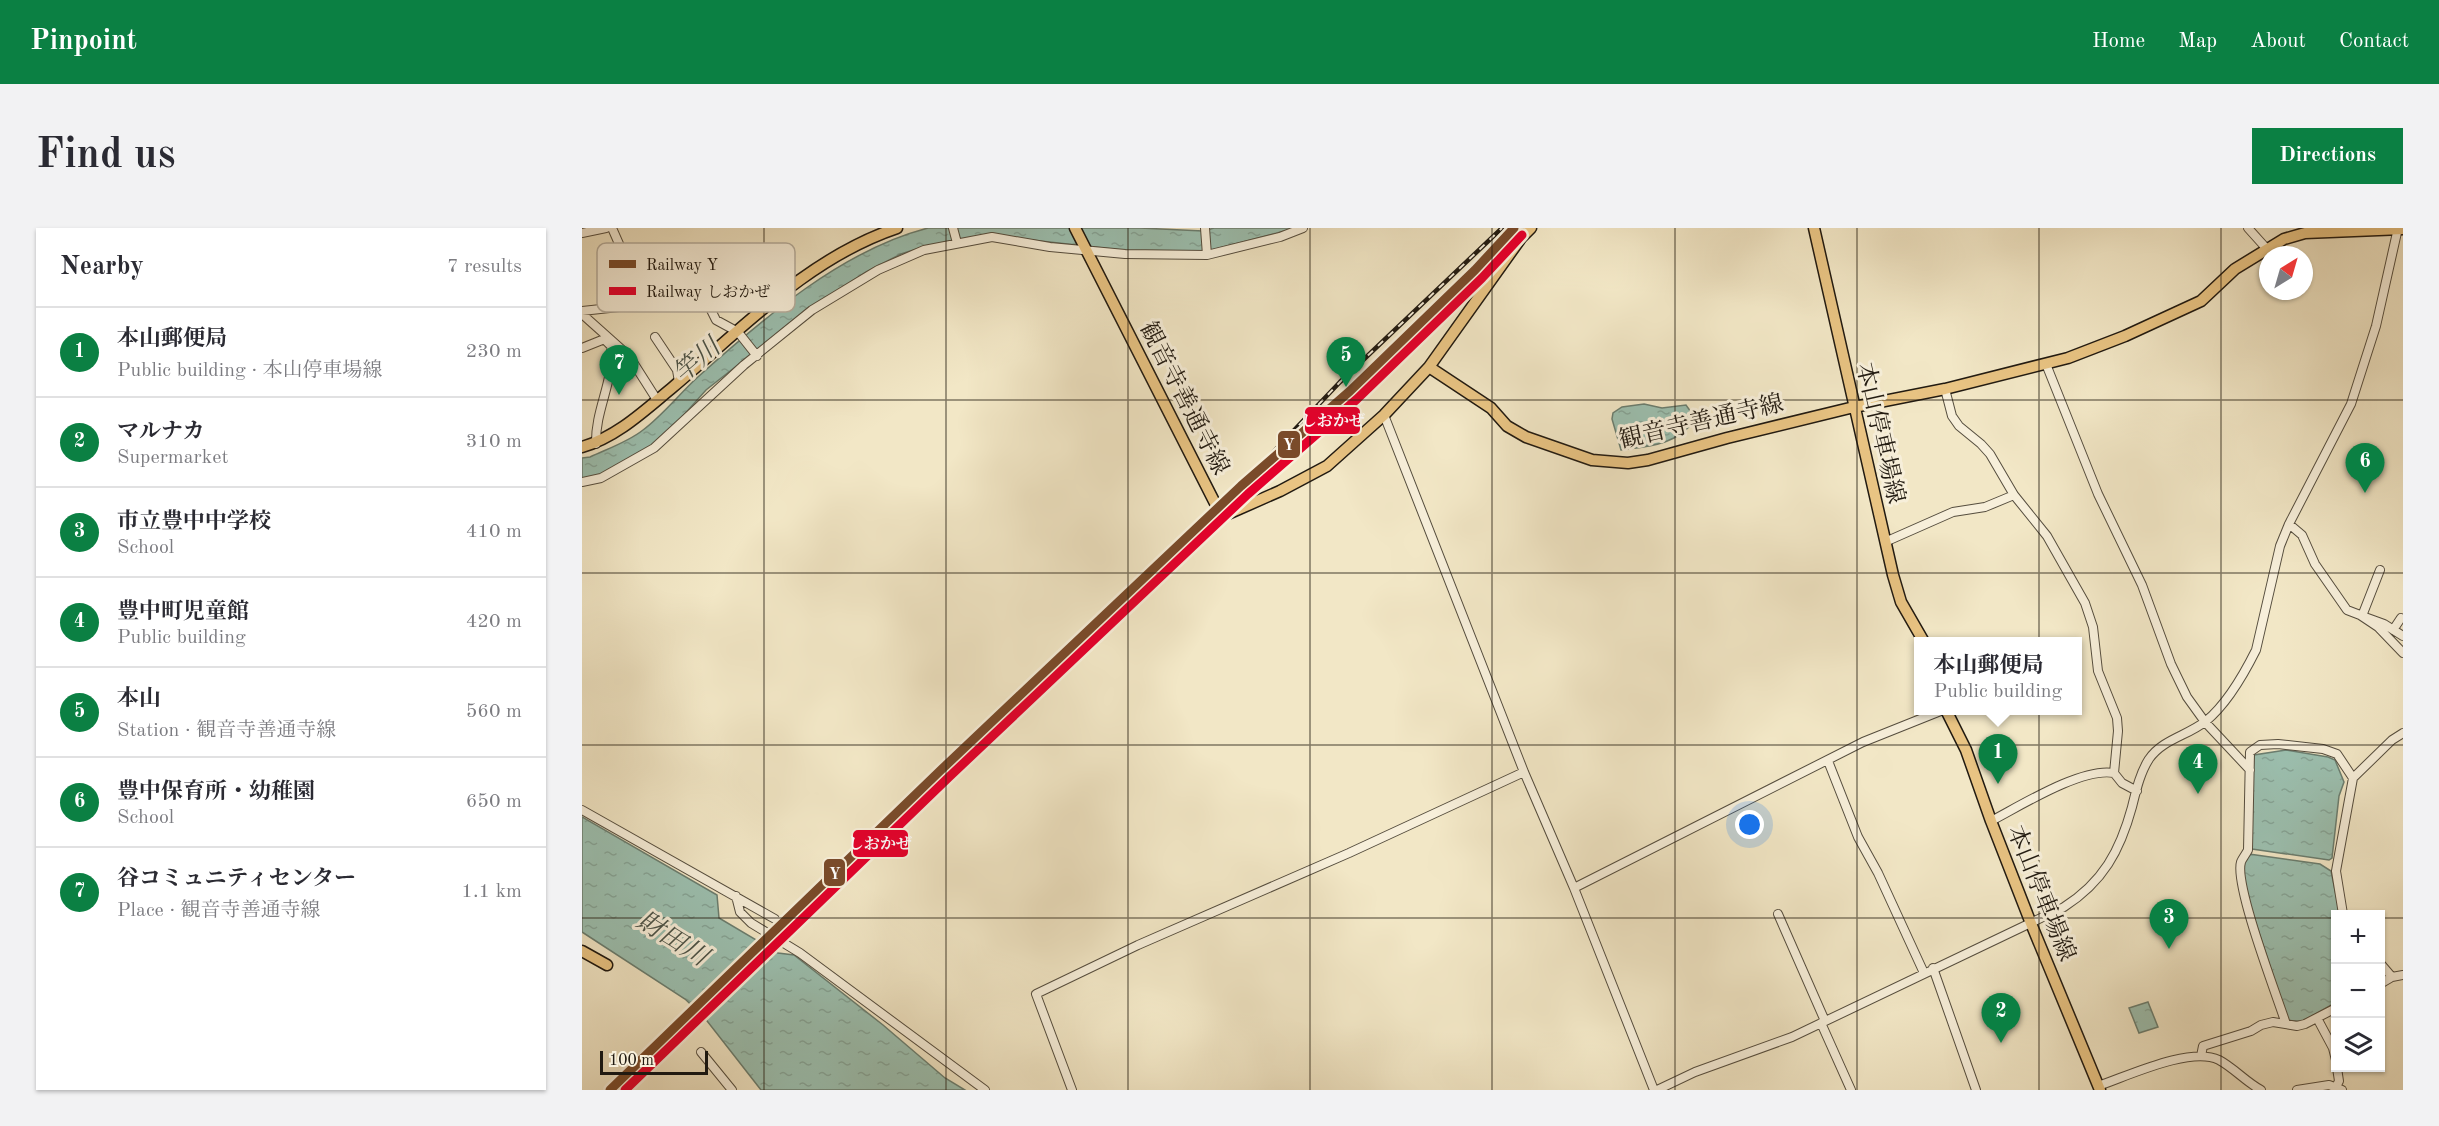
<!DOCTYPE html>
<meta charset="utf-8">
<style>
:root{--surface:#fff;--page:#f2f2f3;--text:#2b2b33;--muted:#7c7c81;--line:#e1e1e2;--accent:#0b8043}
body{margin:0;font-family:"Old Standard TT","Noto Serif JP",serif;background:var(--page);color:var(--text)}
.controls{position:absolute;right:18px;bottom:18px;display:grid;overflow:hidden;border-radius:0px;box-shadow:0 2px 4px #0004}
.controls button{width:54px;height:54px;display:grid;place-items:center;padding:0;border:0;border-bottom:2px solid var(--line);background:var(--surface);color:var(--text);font:30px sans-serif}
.compass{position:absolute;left:1677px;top:18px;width:54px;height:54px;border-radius:50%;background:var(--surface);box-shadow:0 2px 4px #0004;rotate:37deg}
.scale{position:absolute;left:18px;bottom:15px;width:108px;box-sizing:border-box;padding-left:6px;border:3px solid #211a11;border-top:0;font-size:16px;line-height:21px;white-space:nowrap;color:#211a11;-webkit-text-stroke:4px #f7efda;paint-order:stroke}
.you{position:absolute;left:1168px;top:597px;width:21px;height:21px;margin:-15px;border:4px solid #fff;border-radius:50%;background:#1a73e8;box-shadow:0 0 0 9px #1a73e833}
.badge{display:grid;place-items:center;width:39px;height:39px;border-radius:50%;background:var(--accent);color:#fff;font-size:20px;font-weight:700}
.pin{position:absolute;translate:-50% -50px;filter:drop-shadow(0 2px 3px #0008)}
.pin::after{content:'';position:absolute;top:32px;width:21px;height:18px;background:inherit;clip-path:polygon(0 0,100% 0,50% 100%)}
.popup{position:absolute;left:1332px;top:409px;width:168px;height:78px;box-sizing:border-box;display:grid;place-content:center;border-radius:0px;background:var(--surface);filter:drop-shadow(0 2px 4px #0005);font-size:20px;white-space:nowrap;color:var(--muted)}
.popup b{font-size:22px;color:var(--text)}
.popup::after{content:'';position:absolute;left:50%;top:100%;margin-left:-12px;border:12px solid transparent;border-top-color:var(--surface)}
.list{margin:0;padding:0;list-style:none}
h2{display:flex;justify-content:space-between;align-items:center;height:78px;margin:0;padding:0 24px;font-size:26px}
h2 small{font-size:20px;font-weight:400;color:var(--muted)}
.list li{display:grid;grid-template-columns:39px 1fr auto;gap:18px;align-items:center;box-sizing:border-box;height:90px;padding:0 24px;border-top:2px solid var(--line)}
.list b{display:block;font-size:22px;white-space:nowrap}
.list p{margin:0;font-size:20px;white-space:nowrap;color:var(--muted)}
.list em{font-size:20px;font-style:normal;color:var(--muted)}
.icon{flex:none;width:33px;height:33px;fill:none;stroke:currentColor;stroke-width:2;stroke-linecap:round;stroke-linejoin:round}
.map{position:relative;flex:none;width:1821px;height:862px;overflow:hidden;border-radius:0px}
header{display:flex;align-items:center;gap:36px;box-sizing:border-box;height:84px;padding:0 30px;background:var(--accent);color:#fff}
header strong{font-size:28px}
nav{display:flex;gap:33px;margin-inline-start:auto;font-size:21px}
.intro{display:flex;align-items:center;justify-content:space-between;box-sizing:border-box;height:144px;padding:0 36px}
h1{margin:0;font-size:42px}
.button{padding:15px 27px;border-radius:0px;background:var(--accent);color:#fff;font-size:21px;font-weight:700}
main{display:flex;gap:36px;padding:0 36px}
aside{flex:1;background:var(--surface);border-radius:0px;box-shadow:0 2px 4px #0004}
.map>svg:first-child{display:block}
</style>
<header>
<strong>Pinpoint</strong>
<nav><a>Home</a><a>Map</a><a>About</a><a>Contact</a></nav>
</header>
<div class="intro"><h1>Find us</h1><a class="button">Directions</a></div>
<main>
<aside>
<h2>Nearby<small>7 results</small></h2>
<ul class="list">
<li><span class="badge">1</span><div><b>本山郵便局</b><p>Public building · 本山停車場線</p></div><em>230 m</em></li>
<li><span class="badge">2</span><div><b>マルナカ</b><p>Supermarket</p></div><em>310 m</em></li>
<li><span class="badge">3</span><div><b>市立豊中中学校</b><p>School</p></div><em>410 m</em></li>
<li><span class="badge">4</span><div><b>豊中町児童館</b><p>Public building</p></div><em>420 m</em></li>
<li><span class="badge">5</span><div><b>本山</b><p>Station · 観音寺善通寺線</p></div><em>560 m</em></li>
<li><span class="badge">6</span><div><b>豊中保育所・幼稚園</b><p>School</p></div><em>650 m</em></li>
<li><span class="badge">7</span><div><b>谷コミュニティセンター</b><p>Place · 観音寺善通寺線</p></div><em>1.1 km</em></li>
</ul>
</aside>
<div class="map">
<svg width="1821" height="862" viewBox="0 0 1821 862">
<defs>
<pattern id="water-ripples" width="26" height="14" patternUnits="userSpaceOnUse" patternTransform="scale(1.5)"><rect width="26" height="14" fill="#9cc0b0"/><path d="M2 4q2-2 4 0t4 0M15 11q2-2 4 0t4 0" fill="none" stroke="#86a496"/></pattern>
</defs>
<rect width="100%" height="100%" fill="#f2e7c6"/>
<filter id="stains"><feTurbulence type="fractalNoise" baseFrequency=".00333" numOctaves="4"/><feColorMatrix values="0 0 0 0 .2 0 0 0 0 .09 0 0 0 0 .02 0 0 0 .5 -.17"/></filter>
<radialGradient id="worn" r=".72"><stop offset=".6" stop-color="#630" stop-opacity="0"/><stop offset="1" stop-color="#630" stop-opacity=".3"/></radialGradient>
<!-- water -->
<path fill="url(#water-ripples)" stroke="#6b7e70" stroke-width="1.5" d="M346 0H558L621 3 632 0H714L622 24H557L413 8 344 18 319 26 284 44 227 81 124 162 84 207 67 220 21 247 0 252V230L8 229C25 221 46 214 61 202 81 187 98 165 117 148 182 90 260 22 346 0Z
M1062 176 1080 180 1104 177 1114 191C1094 217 1070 218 1039 222L1030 191 1031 185 1040 179Z
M1704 522 1746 529 1753 532 1762 554 1757 568 1750 630 1747 632 1670 621 1667 618 1672 527Z
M0 589 135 667 137 690 196 725 212 727 301 797 363 850 383 862H179L122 789 103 771 0 704Z
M1667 626 1738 636 1749 643 1758 686H1754L1753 775 1721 793H1706L1666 671 1661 648V635Z
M1566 774 1576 799 1557 805 1547 780Z"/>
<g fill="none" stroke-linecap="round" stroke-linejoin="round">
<!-- minor casing -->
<g stroke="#554d3e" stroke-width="10">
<path id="minor" d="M30 0 61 70
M371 0 375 15
M623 0 625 27
M1666 0 1684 20
M0 5 24 0
M0 83 46 78 101 41 111 60 126 76 134 92 156 104 175 128
M0 86 47 128 75 172
M73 109 95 142 97 154
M0 120 25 110
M1464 136 1516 266 1560 357 1589 436 1605 469 1623 494 1668 542
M1363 161 1370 188 1377 198 1399 216 1408 226 1432 267 1465 308 1503 375 1511 399 1516 443 1535 490 1536 503 1532 545 1540 555 1555 563
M802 187 942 544 992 660 1072 862
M14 216C13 181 33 152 29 118L24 113
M0 254 19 250 72 220 162 137 230 82 296 42 342 22 410 9 468 19 543 26 625 27 698 9 721 0
M1707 296 1720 307 1733 336 1765 382 1778 387 1796 399 1821 425
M1303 314 1371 284 1403 279 1432 267
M1798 342 1780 388 1802 396 1821 408
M1811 402 1819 390
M1246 533 1276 609 1296 645 1342 745
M0 582 193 691
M1409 593C1438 578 1500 539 1532 545
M992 660 1281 514 1361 482
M154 668 158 684 169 695 218 725 403 862
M1196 686 1243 793
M1761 686 1754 643 1771 550 1810 512 1821 505
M1798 735 1810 749
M1351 740 1394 862
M1798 756 1810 749 1821 747
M1735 790 1751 820 1754 832
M1239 795 1269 862
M1704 796C1695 768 1652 657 1659 634 1660 631 1664 626 1666 622L1668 524 1678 517 1696 516 1741 521 1755 526 1771 550
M119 824 150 862
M1619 828 1621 818 1669 803 1679 797 1691 794 1715 798 1723 796 1754 780
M1516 858C1546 848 1608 818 1637 832 1652 840 1664 854 1679 862
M1754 859 1757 853 1755 840
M490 862 454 766 556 717 767 625 942 544
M1075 862 1113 844 1210 809 1482 679C1521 654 1538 623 1550 579 1554 563 1558 545 1567 531 1581 511 1605 508 1624 493 1645 476 1662 446 1674 422L1698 318 1707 296 1769 176 1794 98 1816 0
M1715 862 1747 857 1760 862"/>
</g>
<!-- major casing -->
<g stroke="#211a11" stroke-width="13">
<path id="major" d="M493 0 636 281 642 285H648L698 263 745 238 802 187 847 139 939 10 949 0
M1232 0 1311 347 1319 374 1342 414
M847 139 909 180 925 198 944 209 1010 232 1046 235 1066 232 1145 210 1272 179 1363 161 1486 130 1543 108 1619 73 1653 41 1702 11 1723 5 1821 1
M0 219C35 209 63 182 91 159 161 100 226 30 315 0
M1364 482 1384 522 1409 593 1448 693 1518 862
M0 723 25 737"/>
</g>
<!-- minor -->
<use href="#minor" stroke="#f7efda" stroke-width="8"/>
<!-- major -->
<use href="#major" stroke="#e9c483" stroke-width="10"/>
<!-- rail casing -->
<g stroke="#211a11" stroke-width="4.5">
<path id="rail" d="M659 258 758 154 920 0"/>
</g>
<!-- rail -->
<use href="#rail" stroke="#f7efda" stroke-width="2" stroke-dasharray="7" stroke-linecap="butt"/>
<!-- rail-1 casing -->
<g stroke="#f7efda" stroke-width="14">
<path id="rail-1" d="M28 862 360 541 659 258 768 163 893 42 932 0"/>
</g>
<!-- rail-2 casing -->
<g stroke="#f7efda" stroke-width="14">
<path id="rail-2" d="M43 862 367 549 666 266 775 171 900 50 940 7"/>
</g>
<!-- rail-1 -->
<use href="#rail-1" stroke="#7a4b2a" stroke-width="9"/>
<!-- rail-2 -->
<use href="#rail-2" stroke="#e4002b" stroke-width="9"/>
</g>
<!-- grid -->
<path fill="none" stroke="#211a11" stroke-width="1.5" stroke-opacity="0.55" d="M182 0V862M364 0V862M546 0V862M728 0V862M910 0V862M1093 0V862M1275 0V862M1457 0V862M1639 0V862M0 172H1821M0 345H1821M0 517H1821M0 690H1754M1798 690H1821"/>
<g text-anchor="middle" stroke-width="6" stroke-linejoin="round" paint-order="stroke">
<!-- street labels -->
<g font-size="24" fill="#211a11" stroke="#f7efda">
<text transform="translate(603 170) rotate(63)" y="8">観音寺善通寺線</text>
<text transform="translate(1119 193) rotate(-13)" y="8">観音寺善通寺線</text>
<text transform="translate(1299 205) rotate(77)" y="8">本山停車場線</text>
<text transform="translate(1460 665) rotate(68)" y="8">本山停車場線</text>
</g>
<!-- water labels -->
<g font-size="26" font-style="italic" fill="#4c5449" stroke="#f7efda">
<text transform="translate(114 132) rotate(-41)" y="9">竿川</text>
<text transform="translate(91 710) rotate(32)" y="9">財田川</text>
</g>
</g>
<!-- legend -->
<rect x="15" y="15" width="198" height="69" rx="9" fill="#f7efda" stroke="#b7af9e" stroke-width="1.5"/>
<rect x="27" y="32" width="27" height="8" fill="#7a4b2a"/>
<rect x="27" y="59" width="27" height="8" fill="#e4002b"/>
<g font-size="16" fill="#211a11">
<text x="64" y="42">Railway Y</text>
<text x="64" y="69">Railway しおかぜ</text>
</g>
<g stroke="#f7efda" stroke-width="2">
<rect x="722" y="178" width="57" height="29" rx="6" fill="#e4002b"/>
<rect x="695" y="202" width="24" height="29" rx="6" fill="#7a4b2a"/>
<rect x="270" y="601" width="57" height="29" rx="6" fill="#e4002b"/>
<rect x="241" y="630" width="23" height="29" rx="6" fill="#7a4b2a"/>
</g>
<g font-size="16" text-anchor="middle" font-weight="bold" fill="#fff">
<text x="751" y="198">しおかぜ</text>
<text x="707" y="222">Y</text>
<text x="298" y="621">しおかぜ</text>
<text x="253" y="651">Y</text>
</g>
<rect width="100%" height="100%" filter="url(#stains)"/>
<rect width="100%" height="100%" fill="url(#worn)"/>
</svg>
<div class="controls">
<button>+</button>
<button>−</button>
<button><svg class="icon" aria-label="layers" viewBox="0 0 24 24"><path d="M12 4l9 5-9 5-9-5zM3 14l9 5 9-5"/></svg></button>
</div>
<svg class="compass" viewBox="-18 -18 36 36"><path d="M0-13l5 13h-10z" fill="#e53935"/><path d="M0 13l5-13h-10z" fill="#7c7c81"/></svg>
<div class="scale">100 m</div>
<div class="you"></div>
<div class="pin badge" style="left:1416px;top:556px">1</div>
<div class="popup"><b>本山郵便局</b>Public building</div>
<div class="pin badge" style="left:1419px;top:815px">2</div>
<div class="pin badge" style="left:1587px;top:721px">3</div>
<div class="pin badge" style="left:1616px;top:566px">4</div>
<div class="pin badge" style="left:764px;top:159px">5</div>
<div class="pin badge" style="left:1783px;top:265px">6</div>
<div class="pin badge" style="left:37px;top:167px">7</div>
</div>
</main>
